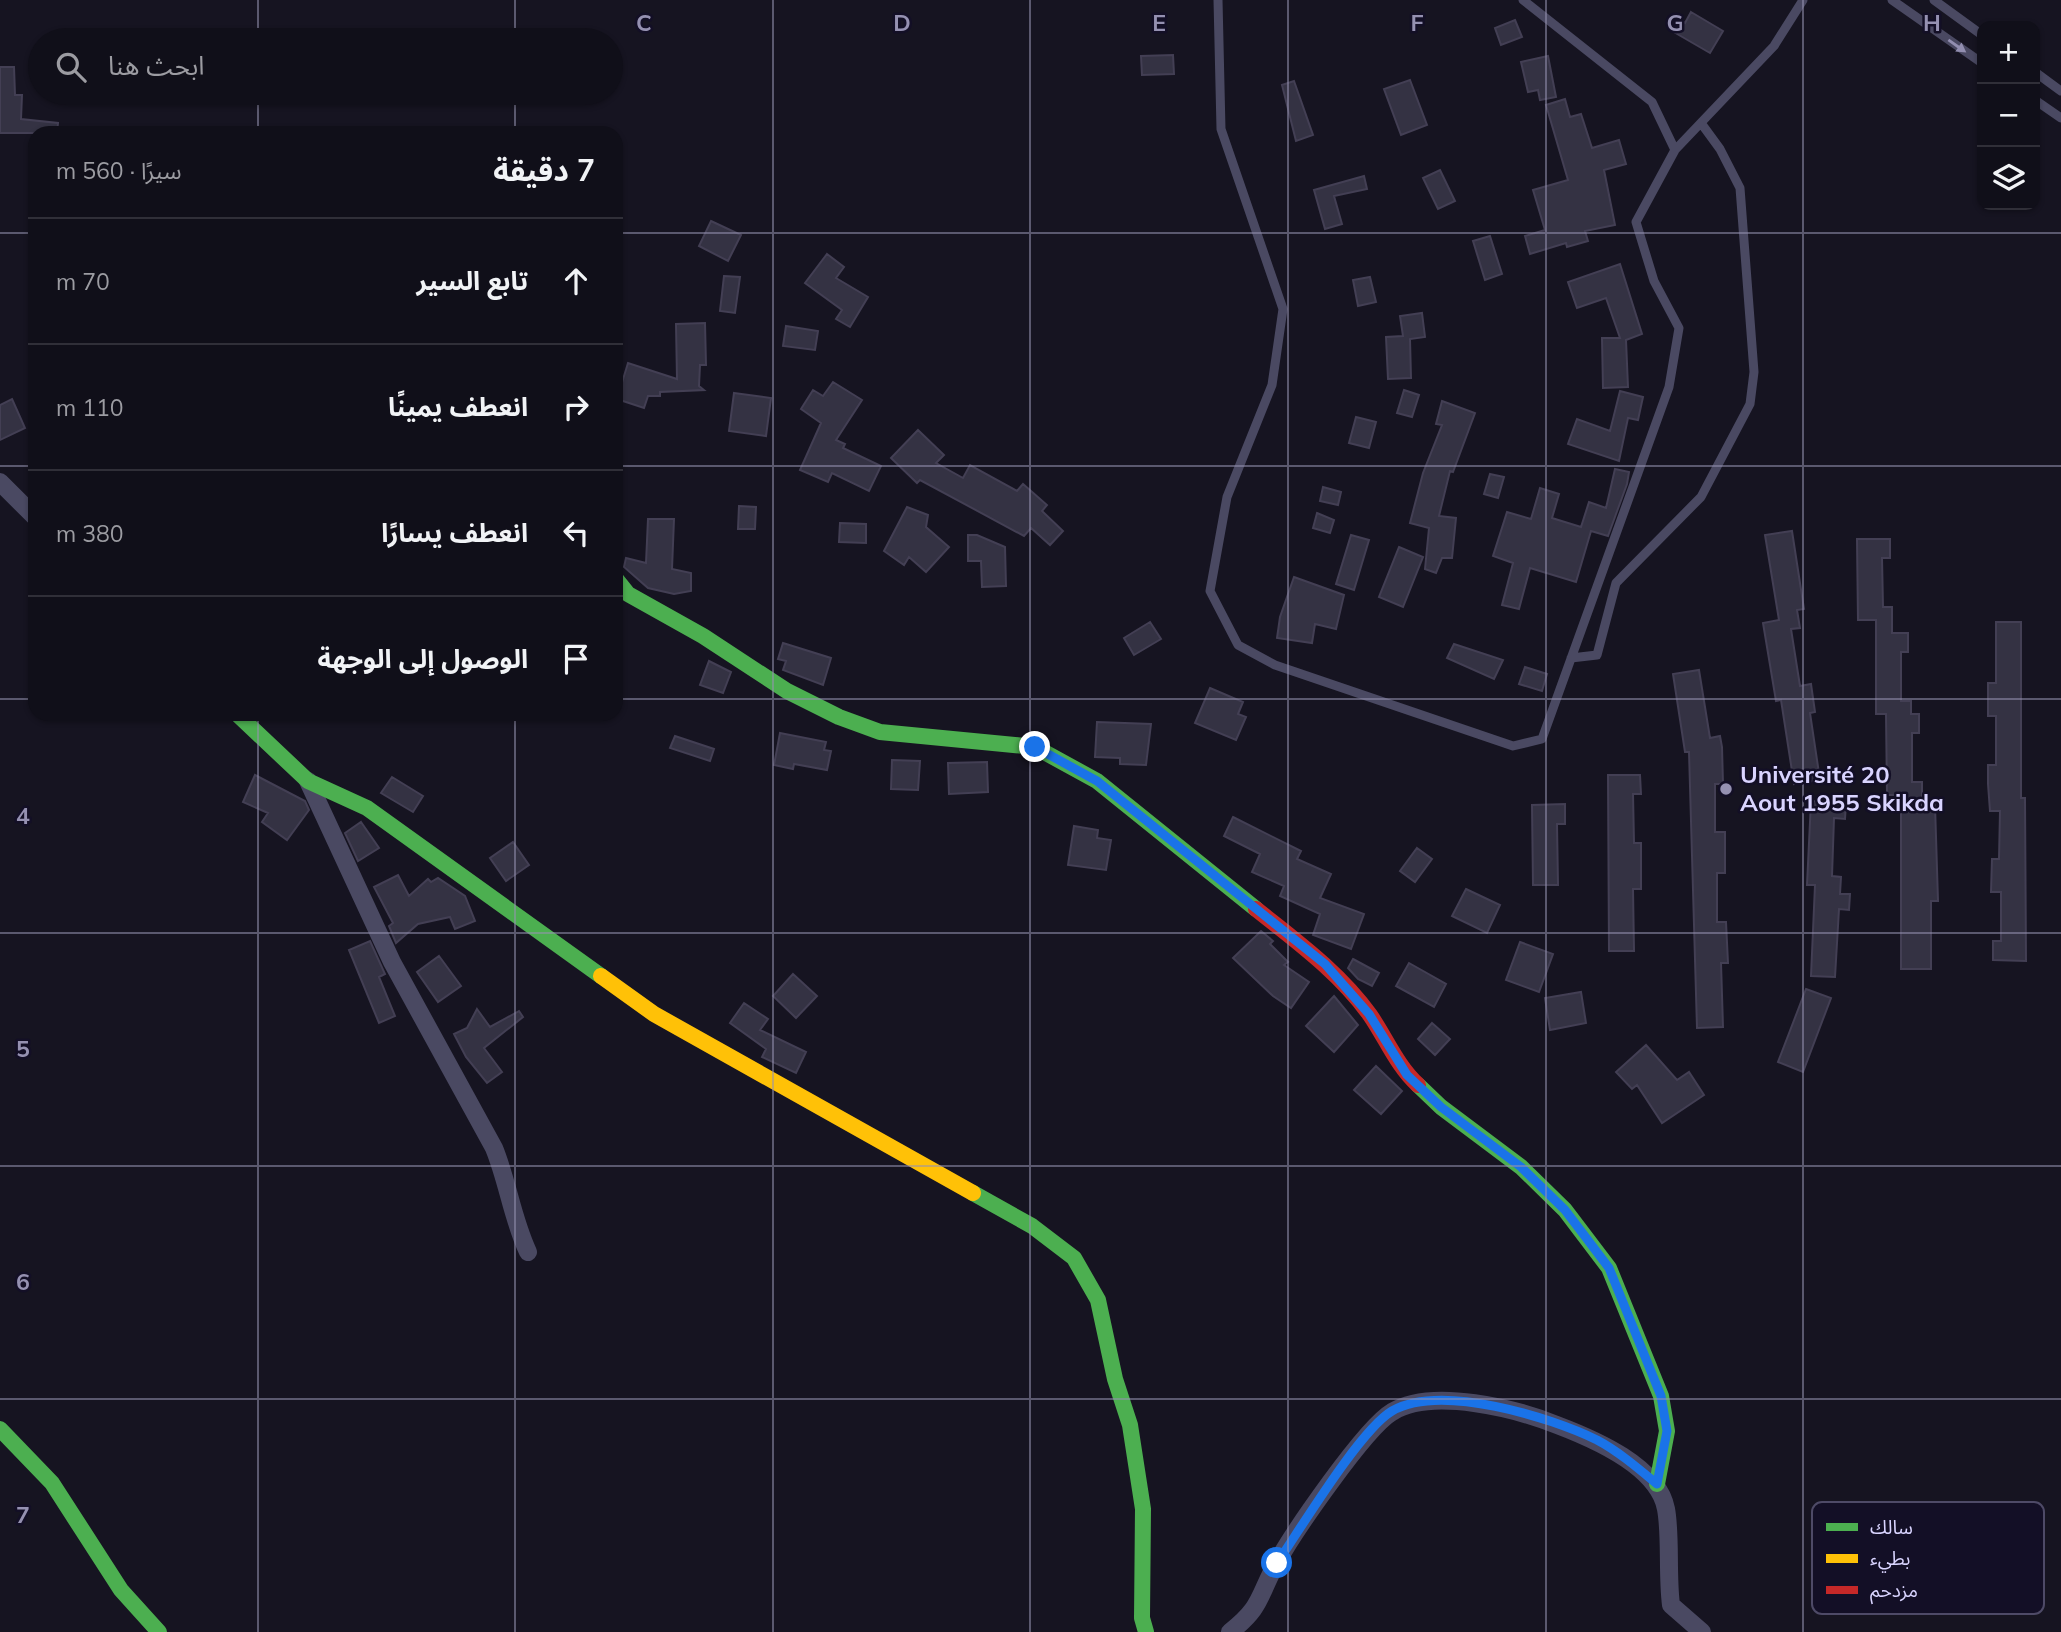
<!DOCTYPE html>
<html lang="ar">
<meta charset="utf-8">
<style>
:root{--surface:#100f19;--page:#1e1d26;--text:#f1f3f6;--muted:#9c9ca2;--line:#302f38}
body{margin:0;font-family:Mulish,"Noto Sans Arabic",sans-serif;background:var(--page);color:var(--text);direction:rtl}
.controls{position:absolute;right:21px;top:21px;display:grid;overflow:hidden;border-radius:14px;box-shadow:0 2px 5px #0004}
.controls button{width:63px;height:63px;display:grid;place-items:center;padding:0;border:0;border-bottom:2px solid var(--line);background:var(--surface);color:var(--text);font:35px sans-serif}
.stop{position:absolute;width:21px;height:21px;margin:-16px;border:5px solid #1a73e8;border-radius:50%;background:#fff}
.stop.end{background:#1a73e8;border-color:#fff;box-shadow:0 2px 7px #0008}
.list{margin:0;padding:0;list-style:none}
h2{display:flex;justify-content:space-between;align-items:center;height:91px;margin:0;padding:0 28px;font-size:30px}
h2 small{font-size:23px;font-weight:400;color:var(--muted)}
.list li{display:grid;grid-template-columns:46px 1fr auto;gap:21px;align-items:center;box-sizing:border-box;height:126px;padding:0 28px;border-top:2px solid var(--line)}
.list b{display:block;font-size:26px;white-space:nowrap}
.list em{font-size:23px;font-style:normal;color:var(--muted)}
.icon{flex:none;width:38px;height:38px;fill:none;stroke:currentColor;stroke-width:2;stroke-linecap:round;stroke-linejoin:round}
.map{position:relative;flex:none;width:2061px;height:1632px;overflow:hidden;direction:ltr}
.search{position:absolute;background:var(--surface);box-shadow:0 2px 5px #0004;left:28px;top:28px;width:595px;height:77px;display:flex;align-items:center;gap:18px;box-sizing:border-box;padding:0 24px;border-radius:38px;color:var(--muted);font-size:26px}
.panel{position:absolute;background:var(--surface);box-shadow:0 2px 5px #0004;left:28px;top:126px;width:595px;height:595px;border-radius:21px;direction:rtl}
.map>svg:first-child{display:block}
</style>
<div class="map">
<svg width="2061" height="1632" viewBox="0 0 2061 1632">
<rect width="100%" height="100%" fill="#161421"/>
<!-- building -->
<path fill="#343243" stroke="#433f54" stroke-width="2" d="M1691 12 1723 31 1710 53 1672 31 1679 19 1685 23Z
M1515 20 1522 37 1501 45 1495 28Z
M1173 55 1174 74 1142 75 1141 56Z
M1548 56 1556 97 1540 100 1538 90 1528 92 1521 62Z
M0 67H14L15 95H22L21 119 58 123 57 133H0Z
M1410 80 1427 125 1401 135 1384 89Z
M1294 81 1313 135 1296 141 1282 85Z
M1565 99 1570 117 1581 114 1592 148 1619 140 1626 164 1604 170 1615 225 1585 231 1588 241 1567 247 1566 243 1530 254 1525 236 1545 230 1533 190 1568 180 1546 105Z
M1440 170 1455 201 1438 209 1423 178Z
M1364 176 1367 189 1334 196 1342 224 1325 229 1314 190Z
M711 221 741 235 728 261 699 246Z
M1490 236 1502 274 1485 280 1473 241Z
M827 254 844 267 836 278 868 297 850 327 836 319 842 310 805 283Z
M1620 264 1642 334 1626 340 1628 387 1603 388 1602 338H1620L1606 298 1577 308 1568 282Z
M724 276 740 277 735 313 720 311Z
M1370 277 1376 302 1358 306 1353 280Z
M1422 313 1425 337 1410 339 1411 378 1388 379 1386 337 1403 336 1400 316Z
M705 323 706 365H700L699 386 704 390 660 392V396H648L644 408 617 399 628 363 677 379 676 324Z
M786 326 818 331 815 350 783 346Z
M833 382 862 400 836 440 845 444 843 448 881 466 869 491 832 473 828 482 800 470 821 423 801 409 813 390 823 396Z
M1404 390 1419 395 1412 417 1397 413Z
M1620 391 1643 397 1638 420 1628 418 1619 461 1568 444 1577 419 1610 431Z
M734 393 771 398 766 436 729 431Z
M12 399 25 428 0 440V405Z
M1442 401 1475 413 1453 472 1450 471 1439 516 1456 518 1452 558H1442L1436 573 1425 569 1429 528 1410 523 1423 473 1442 425 1436 424Z
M1356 417 1376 422 1369 448 1349 443Z
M918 430 944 455 936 463 963 478 970 465 1017 491 1023 484 1047 505 1042 511 1063 531 1050 545 1031 528 1024 536 920 480 917 483 891 458Z
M1615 469 1629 472 1627 484 1608 536 1591 531 1576 582 1530 568 1519 609 1502 605 1513 563 1493 556 1507 512 1531 519 1540 488 1559 494 1552 518 1581 527 1589 502 1606 508Z
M1490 474 1504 477 1498 498 1484 494Z
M1323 487 1341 492 1338 505 1320 501Z
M739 506 756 507 755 529H738Z
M907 507 928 515 926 527 949 547 926 572 909 557 904 565 884 551Z
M1317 513 1334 520 1330 533 1313 528Z
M648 519H674L672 569 691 573V591L674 594 648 588 624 567 626 558 646 563Z
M840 523 866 524V543L839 542Z
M1792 531 1804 609 1797 610 1800 628 1791 629 1800 686 1811 684 1815 712 1810 713 1820 780 1794 784 1781 700 1776 701 1763 623 1779 620 1765 535Z
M968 535H977L1005 547 1006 586 982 587 981 561H968Z
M1351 535 1369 540 1354 590 1336 584Z
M1857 539H1890V558H1882L1883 607H1892V633H1908V652H1901V701H1911V714H1919V733H1912V782H1922V805H1935L1938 901H1931V969H1901V795H1887L1886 714H1876V620H1858Z
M1399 547 1423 557 1403 607 1379 597Z
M1294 577 1344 595 1336 629 1315 624 1312 643 1277 638 1280 617Z
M1150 622 1161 639 1134 655 1124 638Z
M1996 622H2021V798H2025L2026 961 1993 960V941H2001V892H1991L1992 859H1999L2000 811H1990L1988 784V765H1996V716H1988V683H1996Z
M783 643 831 658 823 685 783 670 786 661 778 659Z
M1454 644 1503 660 1494 679 1447 658Z
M709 661 731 672 723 693 700 685Z
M1525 667 1547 674 1542 691 1519 684Z
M1699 670 1710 738 1720 736 1722 747 1723 784H1715V832H1725V873H1717V922H1726L1728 963H1721L1723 1027 1697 1028 1689 752H1685L1673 674Z
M1210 688 1243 702 1238 714 1246 717 1236 740 1195 723Z
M1097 722 1151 724 1146 765 1120 764V758L1095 757Z
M780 733 826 742 824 750 831 751 827 770 794 764 793 769 774 765Z
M675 736 714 749 710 761 670 748Z
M892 760 920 761 918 790 891 789Z
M987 762 988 792 949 794 948 763Z
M255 775 305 801 309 810 287 840 262 822 268 813 243 802Z
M1608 775H1640L1641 794H1633L1634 843H1641V889H1633L1634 951H1609Z
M392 777 423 796 413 812 381 793Z
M1811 801 1846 803 1845 819 1834 818 1832 876 1841 877 1840 894H1850L1849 910 1839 909 1835 977 1811 976 1815 885H1807Z
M1565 804V824H1557L1558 885H1533L1532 805Z
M1233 817 1301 851 1297 859 1331 874 1320 898 1364 914 1351 949 1313 935 1320 914 1280 896 1284 886 1252 872 1260 854 1224 836Z
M361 822 379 848 358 861 345 833Z
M1074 826 1098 830 1097 838 1111 840 1106 870 1068 865Z
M513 842 529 865 506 881 490 858Z
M1417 848 1432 859 1415 882 1400 871Z
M398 875 409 896 428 879 431 882 438 878 465 896 475 921 455 929 450 917 418 924 396 943 389 926 393 923 374 887Z
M1466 889 1500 905 1487 933 1452 916Z
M1261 931 1273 941 1270 944 1288 962 1284 965 1309 982 1291 1008 1273 996 1233 958Z
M370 941 385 974 379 977 395 1016 379 1023 349 950Z
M1520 942 1553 954 1539 992 1506 980Z
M439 956 461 986 438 1002 417 972Z
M1353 959 1379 973 1372 986 1358 979 1348 968Z
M1409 963 1446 984 1434 1007 1396 986Z
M793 974 817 996 796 1018 773 996Z
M1806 989 1831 998 1803 1072 1778 1062Z
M1581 992 1586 1023 1550 1030 1545 998Z
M1334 996 1358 1025 1334 1052 1306 1026Z
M744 1003 768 1019 760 1030 806 1052 796 1073 762 1057 766 1049 730 1023Z
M477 1009 490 1027 519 1011 523 1017 484 1048 502 1072 487 1083 466 1057 454 1034 467 1028Z
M1432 1023 1450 1039 1435 1055 1418 1039Z
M1646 1045 1677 1080 1689 1072 1704 1095 1662 1123 1637 1085 1632 1089 1616 1072Z
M1376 1066 1402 1091 1381 1114 1354 1090Z"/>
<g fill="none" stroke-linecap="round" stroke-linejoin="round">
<!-- lane -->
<path stroke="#4a4962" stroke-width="9" d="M1218 0 1221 129 1283 309 1272 385 1227 497 1210 591 1238 645 1275 665 1513 746 1542 739 1669 387 1679 328 1654 281 1636 222 1675 150 1774 46 1803 0
M1523 0 1652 102 1675 150
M1892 0 1982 63
M1934 0 1982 35
M2035 72 2061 91
M2035 100 2061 118
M1571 658 1597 655 1616 583 1701 497 1750 404 1754 372 1740 188 1720 149 1701 123"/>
<!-- street -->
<path stroke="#4a4962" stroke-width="18" d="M0 482 35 517
M308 781 392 962 494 1148C508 1182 512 1218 528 1252
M1230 1632C1262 1607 1258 1597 1276 1564 1293 1533 1365 1428 1392 1412 1432 1387 1517 1409 1557 1425 1594 1439 1658 1466 1666 1509 1671 1536 1667 1574 1671 1605L1702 1632"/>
<!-- fast -->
<path stroke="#4caf50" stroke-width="16" d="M616 579 628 594 703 636 787 691 839 717 880 732 1035 747 1097 781 1256 909
M237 714 308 781 367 808 601 976
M1418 1085 1441 1107 1521 1167 1565 1210 1609 1268 1661 1396 1667 1431 1657 1484
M973 1193 1032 1226 1074 1258 1098 1300 1115 1379 1130 1425 1143 1509 1142 1618 1146 1632
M0 1429 52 1483 121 1590 159 1632"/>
<!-- slow -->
<path stroke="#ffc107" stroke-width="16" d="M601 976 654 1014 973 1193"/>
<!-- jam -->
<path stroke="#c62828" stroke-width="16" d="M1256 909C1296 941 1339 972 1370 1015 1386 1038 1397 1066 1418 1085"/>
</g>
<!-- one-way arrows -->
<defs><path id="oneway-solid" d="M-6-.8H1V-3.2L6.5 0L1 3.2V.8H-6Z" transform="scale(1.75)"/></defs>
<use fill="#928eb0" href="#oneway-solid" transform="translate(1957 46) rotate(35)"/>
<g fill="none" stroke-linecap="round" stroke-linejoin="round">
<!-- route -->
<path stroke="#1a73e8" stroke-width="9" d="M1035 747 1097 781 1325 964 1369 1014 1407 1075 1441 1107 1521 1167 1565 1210 1609 1268 1661 1396 1667 1431 1657 1484C1639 1469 1618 1451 1597 1440 1550 1417 1441 1383 1392 1411 1360 1430 1301 1528 1277 1563"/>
</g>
<!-- grid -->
<path fill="none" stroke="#9591b1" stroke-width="2" stroke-opacity="0.55" d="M258 0V40M515 0V40M773 0V1632M1030 0V1632M1288 0V1632M1546 0V1632M1803 0V1632M258 93V133M515 93V133M0 233H35M616 233H2061M0 466H35M616 466H2061M0 699H35M616 699H2061M258 714V1632M515 714V1632M0 933H2061M0 1166H2061M0 1399H2061"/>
<!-- markers -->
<circle fill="#9591b1" stroke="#130f26" stroke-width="2.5" cx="1726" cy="789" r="7"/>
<g text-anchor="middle" stroke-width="5" stroke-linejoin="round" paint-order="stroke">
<!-- poi labels -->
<g font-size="24" font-weight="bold" fill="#d9d4ff" stroke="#130f26" text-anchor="start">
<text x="1740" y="783">Université 20<tspan x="1740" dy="28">Aout 1955 Skikda</tspan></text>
</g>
</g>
<!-- legend -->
<rect x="1812" y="1502" width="232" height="112" rx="10" fill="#130f26" stroke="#4e4a67" stroke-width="2"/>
<rect x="1826" y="1523" width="32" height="8" fill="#4caf50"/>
<rect x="1826" y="1554" width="32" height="9" fill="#ffc107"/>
<rect x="1826" y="1586" width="32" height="8" fill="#c62828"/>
<g font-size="19" fill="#d9d4ff">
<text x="1870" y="1534">سالك</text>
<text x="1870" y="1565">بطيء</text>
<text x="1870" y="1597">مزدحم</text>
</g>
<g font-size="23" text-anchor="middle" font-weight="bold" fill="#9591b1" stroke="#130f26" stroke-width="5" stroke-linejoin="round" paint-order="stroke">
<text x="644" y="31">C</text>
<text x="902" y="31">D</text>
<text x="1159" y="31">E</text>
<text x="1417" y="31">F</text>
<text x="1675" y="31">G</text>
<text x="1932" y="31">H</text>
<text x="23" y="824">4</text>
<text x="23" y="1057">5</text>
<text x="23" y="1290">6</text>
<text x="23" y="1523">7</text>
</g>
</svg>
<div class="controls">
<button>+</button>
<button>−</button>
<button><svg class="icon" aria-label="layers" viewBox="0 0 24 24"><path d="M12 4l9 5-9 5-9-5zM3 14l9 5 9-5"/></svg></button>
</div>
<div class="stop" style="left:1277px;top:1563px"></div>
<div class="stop end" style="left:1035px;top:747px"></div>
<div class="search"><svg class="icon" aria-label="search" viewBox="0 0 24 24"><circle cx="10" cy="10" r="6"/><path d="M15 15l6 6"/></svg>ابحث هنا</div>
<section class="panel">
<h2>7 دقيقة<small>سيرًا · 560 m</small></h2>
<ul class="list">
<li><svg class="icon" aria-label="ahead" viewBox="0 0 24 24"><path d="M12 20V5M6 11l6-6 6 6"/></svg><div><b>تابع السير</b></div><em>70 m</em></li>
<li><svg class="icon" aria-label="right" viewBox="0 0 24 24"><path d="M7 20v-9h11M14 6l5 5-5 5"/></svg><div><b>انعطف يمينًا</b></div><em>110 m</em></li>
<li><svg class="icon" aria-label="left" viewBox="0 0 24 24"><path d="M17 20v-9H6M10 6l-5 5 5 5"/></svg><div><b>انعطف يسارًا</b></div><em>380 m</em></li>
<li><svg class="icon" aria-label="arrive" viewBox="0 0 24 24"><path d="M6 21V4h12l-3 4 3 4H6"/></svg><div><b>الوصول إلى الوجهة</b></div></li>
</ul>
</section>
</div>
